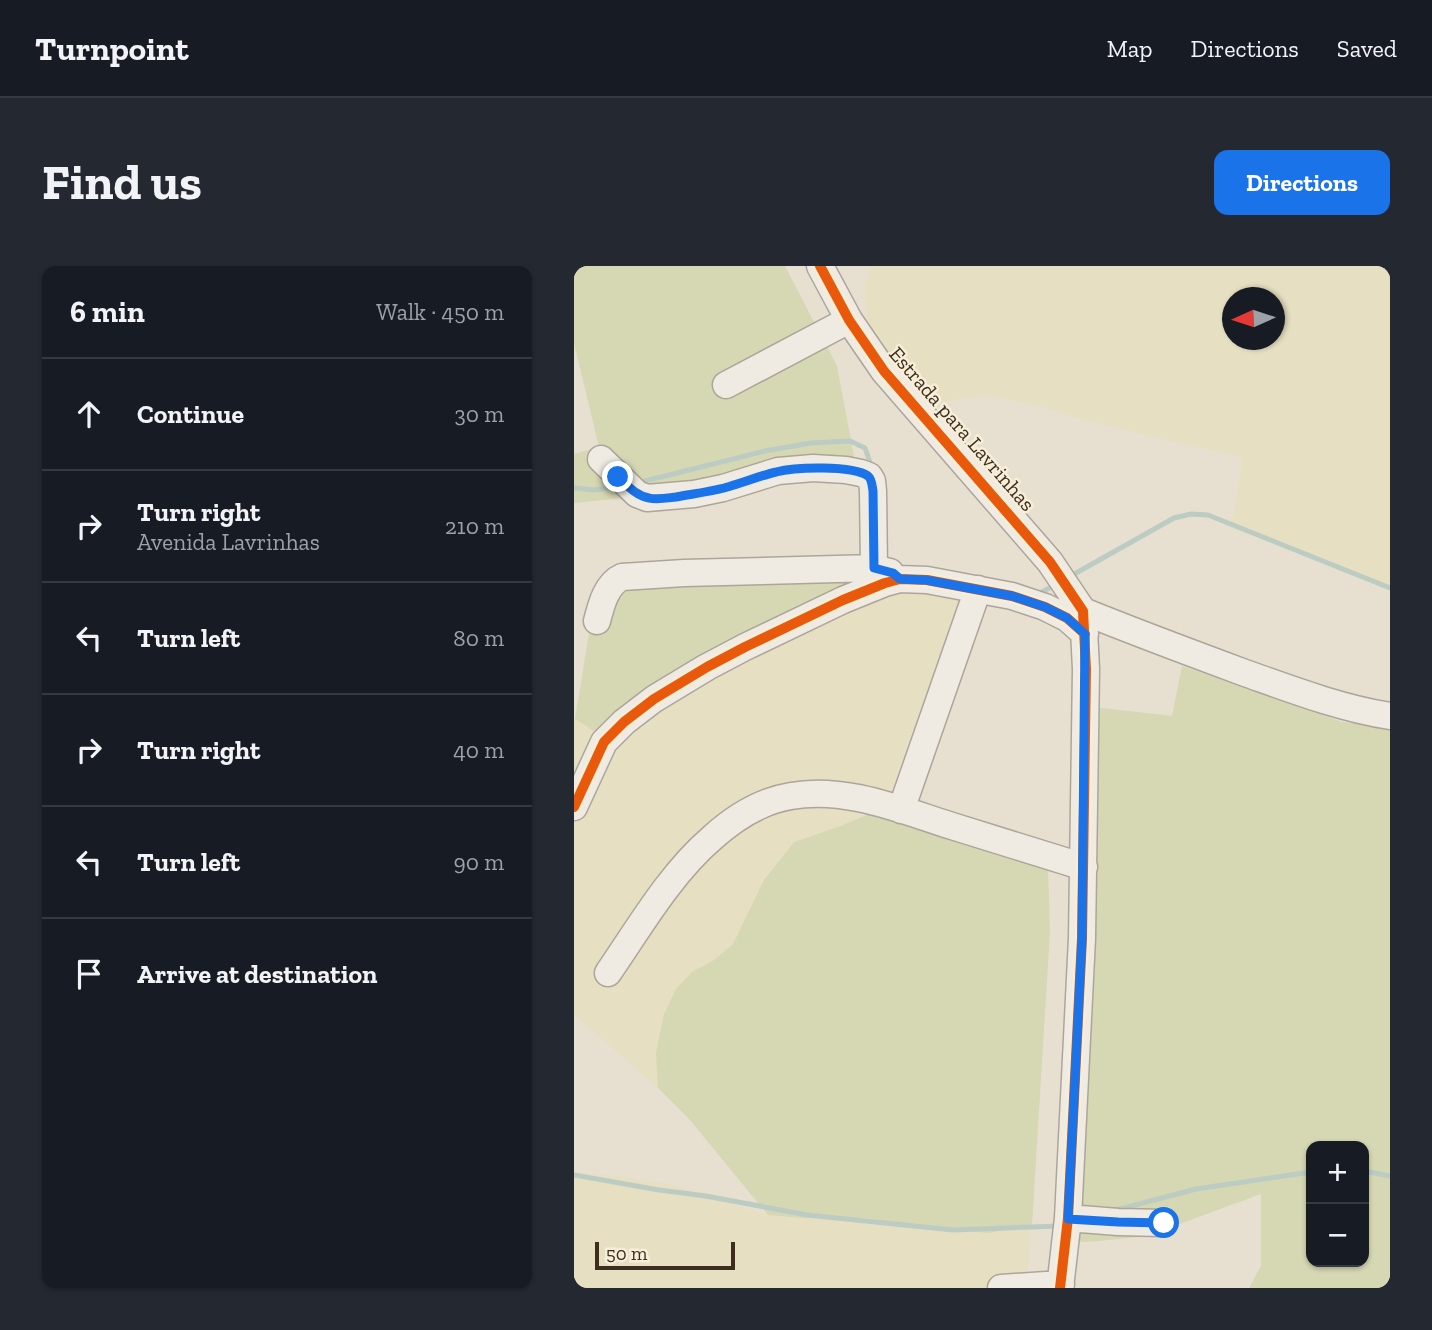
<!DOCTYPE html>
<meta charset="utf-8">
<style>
:root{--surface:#171b24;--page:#242831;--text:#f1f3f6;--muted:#9ea1a6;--line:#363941;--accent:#1a73e8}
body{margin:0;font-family:"Zilla Slab",serif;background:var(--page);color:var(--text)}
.controls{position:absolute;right:21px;bottom:21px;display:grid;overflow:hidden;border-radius:14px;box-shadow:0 2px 5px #0004}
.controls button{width:63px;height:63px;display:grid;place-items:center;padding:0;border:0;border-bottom:2px solid var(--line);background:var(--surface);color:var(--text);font:35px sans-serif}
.compass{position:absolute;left:648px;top:21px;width:63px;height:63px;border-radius:50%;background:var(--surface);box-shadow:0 2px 5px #0004;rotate:267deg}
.scale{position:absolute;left:21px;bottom:18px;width:140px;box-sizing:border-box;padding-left:7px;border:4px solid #3d2e20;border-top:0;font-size:19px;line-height:24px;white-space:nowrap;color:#3d2e20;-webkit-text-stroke:5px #f7eed8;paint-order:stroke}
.stop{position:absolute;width:21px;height:21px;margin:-16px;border:5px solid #1a73e8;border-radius:50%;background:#fff}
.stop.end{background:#1a73e8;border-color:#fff;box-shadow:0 2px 7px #0008}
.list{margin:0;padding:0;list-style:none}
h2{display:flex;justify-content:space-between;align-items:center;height:91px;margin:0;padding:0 28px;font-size:30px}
h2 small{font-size:23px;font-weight:400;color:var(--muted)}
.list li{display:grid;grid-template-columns:46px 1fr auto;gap:21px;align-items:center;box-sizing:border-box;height:112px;padding:0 28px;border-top:2px solid var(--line)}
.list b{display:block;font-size:26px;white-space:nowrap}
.list p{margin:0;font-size:23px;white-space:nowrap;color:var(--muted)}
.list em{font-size:23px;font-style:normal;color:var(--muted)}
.icon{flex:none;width:38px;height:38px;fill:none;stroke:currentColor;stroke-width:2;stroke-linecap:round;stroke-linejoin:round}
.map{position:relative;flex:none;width:816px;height:1022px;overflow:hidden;border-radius:14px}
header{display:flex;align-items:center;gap:42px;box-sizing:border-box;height:98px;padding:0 35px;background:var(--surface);border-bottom:2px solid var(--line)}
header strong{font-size:33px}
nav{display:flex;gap:38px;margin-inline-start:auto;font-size:24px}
.intro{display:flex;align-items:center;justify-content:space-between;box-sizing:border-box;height:168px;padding:0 42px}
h1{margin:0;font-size:49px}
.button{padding:18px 32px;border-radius:14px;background:var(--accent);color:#fff;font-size:24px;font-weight:700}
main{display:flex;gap:42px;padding:0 42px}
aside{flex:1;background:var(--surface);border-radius:14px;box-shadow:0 2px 5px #0004}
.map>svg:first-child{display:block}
</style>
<header>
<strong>Turnpoint</strong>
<nav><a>Map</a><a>Directions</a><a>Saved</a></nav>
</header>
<div class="intro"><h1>Find us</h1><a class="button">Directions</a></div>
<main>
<aside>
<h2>6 min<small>Walk · 450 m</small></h2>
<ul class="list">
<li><svg class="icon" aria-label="ahead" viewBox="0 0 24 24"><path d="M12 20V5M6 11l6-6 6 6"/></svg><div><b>Continue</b></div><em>30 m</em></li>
<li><svg class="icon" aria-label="right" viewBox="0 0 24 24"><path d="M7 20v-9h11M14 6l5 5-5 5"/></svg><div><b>Turn right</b><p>Avenida Lavrinhas</p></div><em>210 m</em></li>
<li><svg class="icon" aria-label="left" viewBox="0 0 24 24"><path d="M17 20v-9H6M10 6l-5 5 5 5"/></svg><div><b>Turn left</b></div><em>80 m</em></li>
<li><svg class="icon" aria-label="right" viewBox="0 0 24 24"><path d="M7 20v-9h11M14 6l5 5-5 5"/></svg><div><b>Turn right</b></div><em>40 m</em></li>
<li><svg class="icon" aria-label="left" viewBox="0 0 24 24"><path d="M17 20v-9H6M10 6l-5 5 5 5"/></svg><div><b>Turn left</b></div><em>90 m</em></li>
<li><svg class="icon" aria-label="arrive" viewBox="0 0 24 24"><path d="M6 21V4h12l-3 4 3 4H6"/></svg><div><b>Arrive at destination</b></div></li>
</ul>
</aside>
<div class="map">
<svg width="816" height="1022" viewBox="0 0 816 1022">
<rect width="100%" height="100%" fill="#e7e0d1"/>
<!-- farmland -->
<path fill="#e6dfc2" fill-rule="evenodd" d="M297 0H816V320L657 262 669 192 513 155 465 140 414 129 332 141 293 83 291 19ZM659 32H701V74H659Z
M308 314 388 329 308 549H293L264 561 220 576 190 614 159 678 140 694 118 706 82 787 84 822 0 749V453L28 469Z
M0 906 43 910 95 918 183 946 202 950 229 952H292L336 960 415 967 458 959 452 1022H0Z"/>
<!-- green -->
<path fill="#d6d7b3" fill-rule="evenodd" d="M0 0H211L263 100 281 196 70 230 0 237V188L25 181 0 77Z
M289 310 28 470 1 453 17 355 51 318Z
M608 400 768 456 816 460V1022H675L687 1000V928L573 970 525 975 488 977 510 440 598 450ZM737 880H790V996H737Z
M293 549H330L474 602 476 666 458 959 415 967 336 960 292 952H229L194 949 115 853 84 822 82 787 90 748 102 723 118 706 140 694 159 678 190 614 220 576 264 561Z"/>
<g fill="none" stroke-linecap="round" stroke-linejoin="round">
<!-- stream -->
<path stroke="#bcccc2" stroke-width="5" d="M63 217 191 185 237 177 276 175 291 182 298 202
M0 222 20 224 43 221
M495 311 600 252 617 248 634 249 816 322
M462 329 481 319
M790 905 816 910
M0 909 85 924 132 930 233 949 379 964 485 960
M542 944 622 923 737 906"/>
<!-- minor casing -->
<g stroke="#ada599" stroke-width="29">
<path id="minor" d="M246 0 275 54 310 105 476 296 509 345 512 403 508 672 494 952 486 1022
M152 119 275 54
M27 193 63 228 73 232 120 228 149 222 204 205 239 202 272 204 287 207 295 210 298 215 299 225 300 302
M509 345C563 367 617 387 671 407 719 424 766 442 816 450
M23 355C27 340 32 318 48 311L110 307 300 302 316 306
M0 541 30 476 50 456 80 433 133 401 171 381 269 334 311 317 326 313 353 314 438 330 471 341 493 352 511 368
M327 544 404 323
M34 707C65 662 96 608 138 572 160 552 187 535 217 530 271 520 327 544 378 560 422 574 466 587 510 601
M494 952 544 956 589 957
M427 1022 487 1018"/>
</g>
<!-- minor -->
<use href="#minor" stroke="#efebe3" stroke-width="26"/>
<!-- cycleway casing -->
<g stroke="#f7eed8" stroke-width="15">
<path id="cycleway" d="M246 0 275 54 310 105 476 296 509 345 512 403 508 672 494 952 486 1022
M0 541 30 476 50 456 80 433 133 401 171 381 269 334 311 317 326 313 353 314 438 330 471 341 493 352 511 368"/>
</g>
<!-- cycleway -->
<use href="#cycleway" stroke="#e8590c" stroke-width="10"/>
</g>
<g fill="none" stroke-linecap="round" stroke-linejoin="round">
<!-- route -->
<path stroke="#1a73e8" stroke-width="9" d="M44 211C53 219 62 230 75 232 83 234 93 232 102 231 118 228 134 226 150 222 168 217 185 210 202 206 221 201 278 199 294 210 298 213 298 220 299 225L300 302 319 307 326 313 352 314 438 330 471 341 493 352 511 368 508 672 494 953 544 956 590 957"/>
</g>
<g text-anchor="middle" stroke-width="5" stroke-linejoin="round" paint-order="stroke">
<!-- street labels -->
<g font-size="21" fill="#3d2e20" stroke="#f7eed8">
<text transform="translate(388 163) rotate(49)" y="7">Estrada para Lavrinhas</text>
</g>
</g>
</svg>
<div class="controls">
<button>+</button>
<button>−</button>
</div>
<svg class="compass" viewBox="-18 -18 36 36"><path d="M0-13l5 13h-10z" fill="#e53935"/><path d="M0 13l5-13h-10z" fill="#9ea1a6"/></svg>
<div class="scale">50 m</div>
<div class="stop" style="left:590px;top:957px"></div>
<div class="stop end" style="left:44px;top:211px"></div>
</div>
</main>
